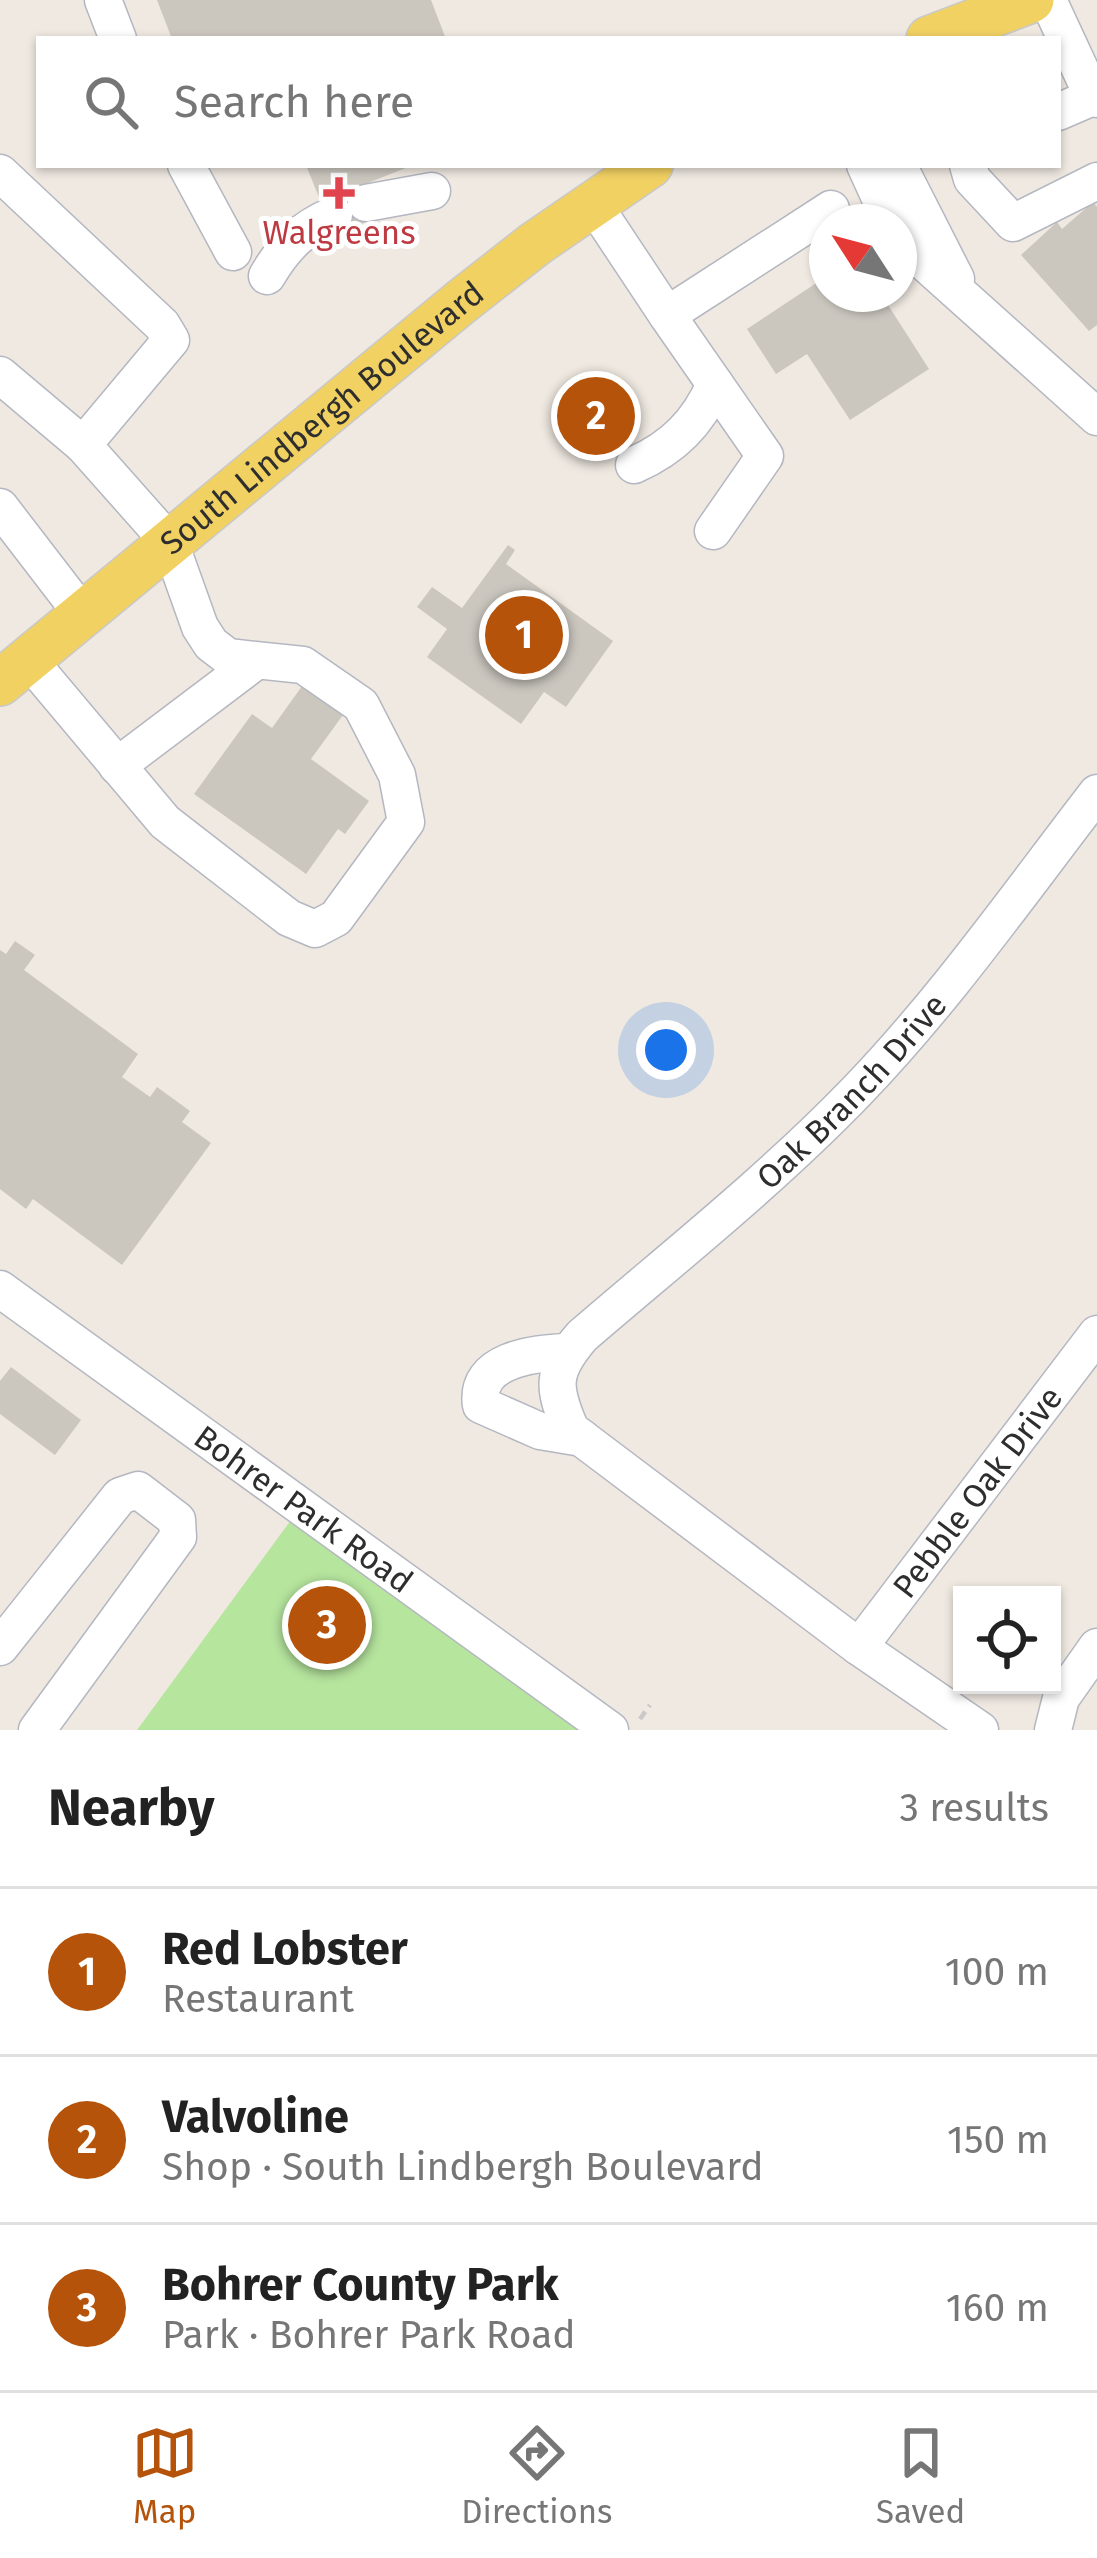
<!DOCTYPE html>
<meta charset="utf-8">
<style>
:root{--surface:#fff;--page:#f6f6f6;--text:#222;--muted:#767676;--line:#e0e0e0;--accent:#b45309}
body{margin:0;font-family:"Fira Sans",sans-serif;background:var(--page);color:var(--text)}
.controls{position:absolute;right:36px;bottom:36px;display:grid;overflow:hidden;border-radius:0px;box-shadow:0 3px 9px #0004}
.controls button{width:108px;height:108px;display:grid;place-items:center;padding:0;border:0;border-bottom:3px solid var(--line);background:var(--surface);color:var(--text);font:60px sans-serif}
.compass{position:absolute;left:809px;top:204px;width:108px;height:108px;border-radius:50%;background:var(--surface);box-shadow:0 3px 9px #0004;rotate:306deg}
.you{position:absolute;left:666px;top:1050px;width:42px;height:42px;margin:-30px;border:9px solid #fff;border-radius:50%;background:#1a73e8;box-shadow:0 0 0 18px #1a73e833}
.badge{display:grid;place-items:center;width:78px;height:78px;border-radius:50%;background:var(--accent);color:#fff;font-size:39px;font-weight:700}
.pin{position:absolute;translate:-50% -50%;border:6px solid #fff;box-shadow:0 3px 12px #0006}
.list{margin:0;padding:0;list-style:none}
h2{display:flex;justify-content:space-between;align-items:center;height:156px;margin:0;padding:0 48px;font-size:51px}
h2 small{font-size:39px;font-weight:400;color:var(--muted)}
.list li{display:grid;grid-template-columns:78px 1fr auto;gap:36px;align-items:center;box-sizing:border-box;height:168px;padding:0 48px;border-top:3px solid var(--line)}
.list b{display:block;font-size:45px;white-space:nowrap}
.list p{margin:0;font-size:39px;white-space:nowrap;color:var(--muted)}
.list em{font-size:39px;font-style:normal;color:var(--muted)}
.icon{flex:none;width:66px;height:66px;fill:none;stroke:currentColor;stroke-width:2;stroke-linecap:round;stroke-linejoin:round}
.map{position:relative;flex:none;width:1097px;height:1730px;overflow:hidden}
.search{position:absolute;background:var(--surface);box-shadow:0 3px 9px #0004;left:36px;right:36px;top:36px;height:132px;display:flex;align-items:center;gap:30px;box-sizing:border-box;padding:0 42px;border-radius:0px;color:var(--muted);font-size:45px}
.sheet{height:660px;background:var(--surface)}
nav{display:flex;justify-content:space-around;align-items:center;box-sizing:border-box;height:168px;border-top:3px solid var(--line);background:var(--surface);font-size:33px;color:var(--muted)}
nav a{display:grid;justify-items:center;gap:6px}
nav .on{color:var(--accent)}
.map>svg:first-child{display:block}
</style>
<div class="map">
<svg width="1097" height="1730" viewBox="0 0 1097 1730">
<rect width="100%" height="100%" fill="#efe9e1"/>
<!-- green -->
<path fill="#b6e59e" d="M291 1520 587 1730H137Z"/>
<!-- building -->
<path fill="#cbc7bf" d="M157 0H431L446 39H172Z
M306 165H413L358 187 372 220 340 232 327 199 320 200Z
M1093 202 1097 207V325L1089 331 1021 255 1057 222 1062 229Z
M827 276V294H881L929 369 850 420 807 354 776 374 747 329Z
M599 377 635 424 593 456 557 409Z
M508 545 515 550 506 564 613 641 566 707 544 692 521 724 427 657 447 629 417 607 432 587 462 608Z
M310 675 351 704 311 759 369 801 345 834 338 829 306 874 194 794 252 714 272 728Z
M15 941 35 955 24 970 138 1054 122 1077 150 1097 157 1087 190 1111 182 1122 211 1143 122 1265 33 1199 26 1209 0 1189V950L6 954Z
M11 1367 81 1420 55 1455 0 1414V1381Z"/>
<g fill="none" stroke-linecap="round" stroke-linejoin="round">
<!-- minor casing -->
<g stroke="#b4b7c1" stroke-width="39">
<g id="minor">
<path d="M103 0 118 39"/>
<path d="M1048 0 1093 97 1097 99"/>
<path d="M1058 112 1093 97"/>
<path d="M186 165 233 252"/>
<path d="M865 165 891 222"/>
<path d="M898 165 956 279"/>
<path d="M968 165 972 179 1013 223 1097 181"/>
<path d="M0 173 162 325 171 340 83 445 170 543 200 627 211 644 228 657 303 665 361 705 397 775 406 822 336 918 315 929 289 918 165 822 28 659"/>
<path d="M592 202 667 315 831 209"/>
<path d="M366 203 432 191"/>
<path d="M899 234 914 253 1097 417"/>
<path d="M267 276C284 247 302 228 334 215"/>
<path d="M667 315 765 456 713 531"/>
<path d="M0 375 83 445"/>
<path d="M634 465C673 448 698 423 715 384"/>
<path d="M0 507 83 615"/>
<path d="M117 766 256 661"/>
<path id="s1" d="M0 1289 610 1730"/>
<path d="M568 1352C533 1353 474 1360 481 1405L540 1431 582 1438"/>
<path d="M0 1647 120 1496 138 1490 177 1520 178 1537 37 1730"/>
<path id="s2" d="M859 1647 1097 1334"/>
<path id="s3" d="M980 1730 859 1647 571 1430C552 1387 551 1372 582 1336 675 1256 771 1180 856 1092 944 1001 1019 894 1097 793"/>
<path d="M1053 1730 1061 1698 1097 1647"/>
</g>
</g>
<!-- major casing -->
<g stroke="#c9c9c9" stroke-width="48">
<g id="major">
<path d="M929 39 1031 0"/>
<path id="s4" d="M0 683 461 302 535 244 650 165"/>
</g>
</g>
<!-- path -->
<path stroke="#c9c9c9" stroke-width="4.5" stroke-dasharray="9 6" stroke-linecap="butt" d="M640 1719 650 1705"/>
<!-- minor -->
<use href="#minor" stroke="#fff" stroke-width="36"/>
<!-- major -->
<use href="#major" stroke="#f2d163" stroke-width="45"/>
</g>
<!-- markers -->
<path fill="#e0444e" stroke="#fff" stroke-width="4.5" d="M333 175h12v12h12v12h-12v12h-12v-12h-12v-12h12z"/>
<g text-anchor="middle" stroke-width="10" stroke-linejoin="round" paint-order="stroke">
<!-- health labels -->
<g font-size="33" fill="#be3a42" stroke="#fff">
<text x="339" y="244">Walgreens</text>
</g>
<!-- street labels -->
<g font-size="33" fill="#2e2e2e" stroke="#fff">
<text dy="12" stroke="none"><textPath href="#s4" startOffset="417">South Lindbergh Boulevard</textPath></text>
<text dy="12" stroke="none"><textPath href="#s3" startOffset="975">Oak Branch Drive</textPath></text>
<text dy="12" stroke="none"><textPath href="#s2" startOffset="195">Pebble Oak Drive</textPath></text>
<text dy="12" stroke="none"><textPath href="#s1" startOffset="375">Bohrer Park Road</textPath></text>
</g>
</g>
</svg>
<div class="controls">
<button><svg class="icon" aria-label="locate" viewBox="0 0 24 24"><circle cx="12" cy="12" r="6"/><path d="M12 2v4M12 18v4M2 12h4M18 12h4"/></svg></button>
</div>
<svg class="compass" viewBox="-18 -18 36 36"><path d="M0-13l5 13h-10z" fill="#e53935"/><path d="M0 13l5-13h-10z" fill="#767676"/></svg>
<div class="you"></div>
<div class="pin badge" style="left:524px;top:635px">1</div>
<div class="pin badge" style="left:596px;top:416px">2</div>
<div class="pin badge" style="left:327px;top:1625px">3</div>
<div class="search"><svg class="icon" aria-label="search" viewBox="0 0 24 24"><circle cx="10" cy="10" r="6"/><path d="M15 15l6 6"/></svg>Search here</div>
</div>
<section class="sheet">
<h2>Nearby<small>3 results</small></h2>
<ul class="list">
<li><span class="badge">1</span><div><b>Red Lobster</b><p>Restaurant</p></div><em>100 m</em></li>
<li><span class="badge">2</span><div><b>Valvoline</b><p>Shop · South Lindbergh Boulevard</p></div><em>150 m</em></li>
<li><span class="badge">3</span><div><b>Bohrer County Park</b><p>Park · Bohrer Park Road</p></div><em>160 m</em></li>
</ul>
</section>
<nav>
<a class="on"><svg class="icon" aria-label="map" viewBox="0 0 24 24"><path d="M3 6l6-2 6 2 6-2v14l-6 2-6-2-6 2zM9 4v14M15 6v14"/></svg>Map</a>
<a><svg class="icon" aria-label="directions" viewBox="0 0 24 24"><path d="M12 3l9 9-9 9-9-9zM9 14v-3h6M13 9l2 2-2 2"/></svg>Directions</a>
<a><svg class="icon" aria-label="saved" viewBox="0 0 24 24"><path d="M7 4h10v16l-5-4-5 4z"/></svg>Saved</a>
</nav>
